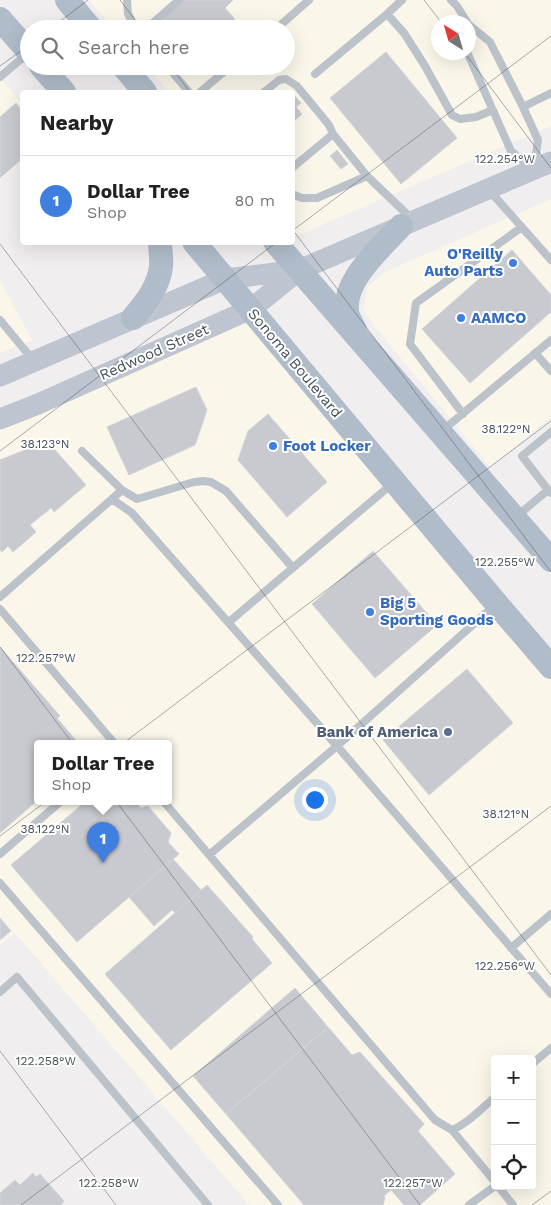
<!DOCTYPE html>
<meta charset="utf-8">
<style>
:root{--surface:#fff;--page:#f6f6f6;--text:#222;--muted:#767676;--line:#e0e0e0;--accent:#2563eb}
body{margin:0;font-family:"Work Sans",sans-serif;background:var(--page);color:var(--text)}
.controls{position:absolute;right:15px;bottom:15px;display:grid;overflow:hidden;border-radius:5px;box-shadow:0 5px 20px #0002}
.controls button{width:45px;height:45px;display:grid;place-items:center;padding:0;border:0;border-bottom:1px solid var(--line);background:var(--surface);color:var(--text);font:25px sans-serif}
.compass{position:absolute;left:431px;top:15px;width:45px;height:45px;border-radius:50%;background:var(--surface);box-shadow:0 5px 20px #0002;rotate:323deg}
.you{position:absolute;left:314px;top:799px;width:18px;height:18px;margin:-12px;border:4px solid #fff;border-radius:50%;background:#1a73e8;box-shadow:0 0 0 8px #1a73e833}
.badge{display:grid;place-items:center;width:32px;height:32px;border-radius:50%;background:var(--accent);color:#fff;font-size:16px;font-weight:700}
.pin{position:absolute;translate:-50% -41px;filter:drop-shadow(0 1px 2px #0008)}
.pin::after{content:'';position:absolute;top:26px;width:18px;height:15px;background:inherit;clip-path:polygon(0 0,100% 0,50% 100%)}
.popup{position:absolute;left:34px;top:740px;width:138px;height:65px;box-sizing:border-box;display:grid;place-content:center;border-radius:5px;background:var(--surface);filter:drop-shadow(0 1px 4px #0005);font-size:16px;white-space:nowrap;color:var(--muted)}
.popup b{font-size:19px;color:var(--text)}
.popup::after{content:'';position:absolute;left:50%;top:100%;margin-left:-10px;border:10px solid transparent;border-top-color:var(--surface)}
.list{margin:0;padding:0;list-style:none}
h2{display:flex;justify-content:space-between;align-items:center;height:65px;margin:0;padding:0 20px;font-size:21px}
h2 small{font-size:16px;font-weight:400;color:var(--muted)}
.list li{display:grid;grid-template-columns:32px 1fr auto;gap:15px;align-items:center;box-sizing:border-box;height:90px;padding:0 20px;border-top:1px solid var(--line)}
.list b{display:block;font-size:19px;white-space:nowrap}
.list p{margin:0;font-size:16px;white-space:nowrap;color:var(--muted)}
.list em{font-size:16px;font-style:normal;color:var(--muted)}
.icon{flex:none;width:28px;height:28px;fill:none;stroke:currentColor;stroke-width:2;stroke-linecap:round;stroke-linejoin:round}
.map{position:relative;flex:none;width:551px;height:1205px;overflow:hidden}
.search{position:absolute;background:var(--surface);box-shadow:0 5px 20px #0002;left:20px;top:20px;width:275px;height:55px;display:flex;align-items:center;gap:12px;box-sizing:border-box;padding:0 18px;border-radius:28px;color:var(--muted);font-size:19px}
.panel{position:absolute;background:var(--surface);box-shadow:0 5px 20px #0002;left:20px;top:90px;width:275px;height:155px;border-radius:5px}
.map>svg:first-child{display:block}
</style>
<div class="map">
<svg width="551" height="1205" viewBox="0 0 551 1205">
<rect width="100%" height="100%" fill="#f0eeee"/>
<!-- commercial -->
<path fill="#faf6e9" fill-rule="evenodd" d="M89 0H551V126L294 237 292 235V92H169L147 66H286V29H114ZM438 22H468V52H438Z
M0 78 22 104V160L0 180Z
M551 199V417L490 467 375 327 363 309 368 286 387 271Z
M0 281 33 341 0 353Z
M251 309 551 663V1205H249L15 933 0 945V419ZM38 744H168V802H38ZM495 1059H532V1186H495Z"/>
<!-- building -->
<path fill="#c9cad0" stroke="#d3d4d9" d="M182 0H233L225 8 235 19 224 29H171L162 18Z
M386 52 457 138 401 184 330 98Z
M292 93 301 103 296 107 302 114 292 123Z
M16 103 22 111V159L0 178V117Z
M337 150 348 164 341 169 330 156Z
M512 250 551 295V312L470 383 422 329Z
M196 387 207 410 195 445 129 475 107 427Z
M268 414 327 482 287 517 238 460 248 431Z
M47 441 86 485 54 512 51 508 30 525 36 532 13 552 8 546 2 552 0 550V460Z
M373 551 437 625 375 678 312 604Z
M0 647 60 716 57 718 79 744H38V800L0 833Z
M467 669 513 723 429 795 383 740Z
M85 802H135L141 808 148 806 171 833 168 842 179 854 77 942 11 865Z
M173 859 201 890 175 913 172 910 154 926 129 897Z
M207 885 253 937 252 939 272 963 171 1050 105 974Z
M0 918 11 931 0 940Z
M295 988 328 1027 226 1114 193 1076Z
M328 1027 352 1055 360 1052 424 1124 418 1131 455 1174 420 1205H404L391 1190 384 1196 385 1198 383 1205H304L226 1114Z
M33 1173 36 1177 40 1174 64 1201 61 1205H0V1193L15 1180 20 1185Z"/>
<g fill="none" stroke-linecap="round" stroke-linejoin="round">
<!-- lane -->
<path stroke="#bbc2c9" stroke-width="8" d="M127 0 128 14 136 29
M451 0 457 6 467 22
M387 14 404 33 425 66 452 115 460 119 476 117 493 110
M468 24 490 42 523 107 538 140 534 167
M146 29 179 0
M276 29 309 0
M467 52 511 151 532 168
M167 66 189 92
M315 74 387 14 402 0
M0 77 27 54
M200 92 231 66
M264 92 279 80 286 79 297 86 329 125 333 134 367 176
M523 107 551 93
M292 168 333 134
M489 190 551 260
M292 194 302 198H317L367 176 412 219
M0 320 33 360
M535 353 551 371
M463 414 410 344 416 303 522 227
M443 430 551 340
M82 451 122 490
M548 490 522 456 551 432
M112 499 122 490 137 499 194 482 203 481 211 482 226 491 293 568
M516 517 548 490 551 493
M0 597 112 499 132 513 337 746 551 994
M0 609 115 744
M229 622 393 483
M164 802 435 1120 452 1130C468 1123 481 1109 495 1097
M0 854 60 802
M209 855 337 746 495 605
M0 883 278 1205
M511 948 551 914
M0 992 17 977 208 1205
M532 1064 551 1048
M452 1130 495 1182
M498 1186 513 1205
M469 1205 495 1186"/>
<!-- secondary -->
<path stroke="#bec5d0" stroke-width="21" d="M0 376 225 279 299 270
M0 419 38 404 251 309 299 270 551 162"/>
<!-- primary -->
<path stroke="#b0bcca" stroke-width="24" d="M67 0 91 29
M0 19 29 52
M41 66 64 92
M123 66 145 92
M194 242 496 603 551 667
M275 242 551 560
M133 318C145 303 159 287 161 266 162 259 160 250 160 242
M355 330C353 326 350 321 348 316 339 283 381 248 401 226"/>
</g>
<!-- ticks -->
<path fill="none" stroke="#485059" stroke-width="1" stroke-opacity="0.45" d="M120 0 142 29M424 0 441 22M50 29 88 0M464 52 551 168M0 66 29 45M170 66 190 92M292 229 551 572M292 231 551 36M0 244 551 975M0 451 277 242M0 647 420 1205M0 836 551 421M0 1051 116 1205M21 1205 551 806M532 1205 551 1191"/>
<!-- markers -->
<g fill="#3f7fe0" stroke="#fff" stroke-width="2">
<circle cx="513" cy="263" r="5"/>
<circle cx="461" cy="318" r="5"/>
<circle cx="273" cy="446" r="5"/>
<circle cx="370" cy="612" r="5"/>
</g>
<circle fill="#5c6f8a" stroke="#fff" stroke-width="2" cx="448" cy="732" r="5"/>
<g text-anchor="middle" stroke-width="4" stroke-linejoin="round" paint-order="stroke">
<!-- shop labels -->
<g font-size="15" font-weight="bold" fill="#366cbe" stroke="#fff" text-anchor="start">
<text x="503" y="259" text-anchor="end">O'Reilly<tspan x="503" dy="17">Auto Parts</tspan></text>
<text x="471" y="323">AAMCO</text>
<text x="283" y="451">Foot Locker</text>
<text x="380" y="608">Big 5<tspan x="380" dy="17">Sporting Goods</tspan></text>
</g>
<!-- street labels -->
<g font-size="15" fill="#485059" stroke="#fff">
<text transform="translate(154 352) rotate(-24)" y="5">Redwood Street</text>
<text transform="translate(295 363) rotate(50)" y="5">Sonoma Boulevard</text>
</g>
<!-- service labels -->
<g font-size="15" font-weight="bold" fill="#4e5e75" stroke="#fff" text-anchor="end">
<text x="438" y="737">Bank of America</text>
</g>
</g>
<g font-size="12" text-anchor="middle" fill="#485059" stroke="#fff" stroke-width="4" stroke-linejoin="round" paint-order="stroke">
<text x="505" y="163">122.254°W</text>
<text x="506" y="433">38.122°N</text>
<text x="45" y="448">38.123°N</text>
<text x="505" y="566">122.255°W</text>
<text x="46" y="662">122.257°W</text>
<text x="506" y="818">38.121°N</text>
<text x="45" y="833">38.122°N</text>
<text x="505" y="970">122.256°W</text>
<text x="46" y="1065">122.258°W</text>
<text x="109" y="1187">122.258°W</text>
<text x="413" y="1187">122.257°W</text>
</g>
</svg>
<div class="controls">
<button>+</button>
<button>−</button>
<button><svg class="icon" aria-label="locate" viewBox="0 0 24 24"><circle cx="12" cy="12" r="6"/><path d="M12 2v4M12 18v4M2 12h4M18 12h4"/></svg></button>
</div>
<svg class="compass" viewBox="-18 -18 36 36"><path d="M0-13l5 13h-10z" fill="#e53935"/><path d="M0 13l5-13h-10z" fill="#767676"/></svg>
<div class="you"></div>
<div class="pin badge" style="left:103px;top:863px;background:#3f7fe0">1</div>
<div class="popup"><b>Dollar Tree</b>Shop</div>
<div class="search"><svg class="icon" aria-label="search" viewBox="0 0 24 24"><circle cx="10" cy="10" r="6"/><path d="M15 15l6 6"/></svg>Search here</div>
<section class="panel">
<h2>Nearby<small></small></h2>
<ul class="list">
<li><span class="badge" style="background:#3f7fe0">1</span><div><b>Dollar Tree</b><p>Shop</p></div><em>80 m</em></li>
</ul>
</section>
</div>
